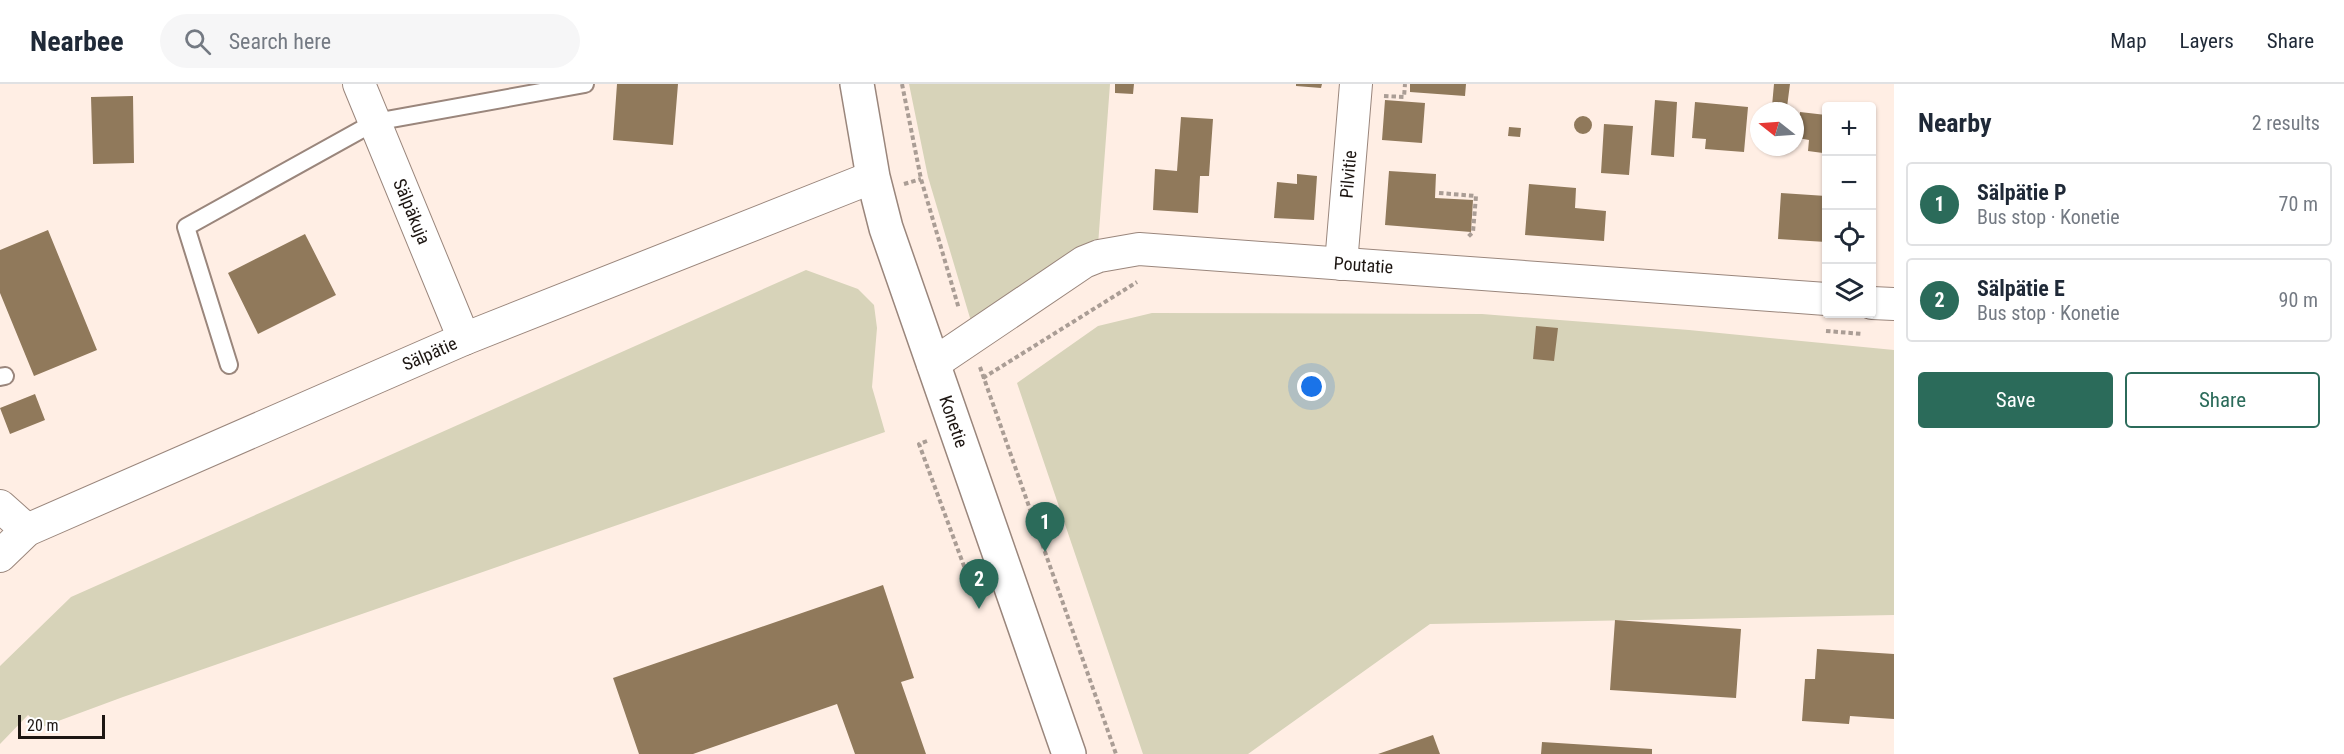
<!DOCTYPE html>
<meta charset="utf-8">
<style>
:root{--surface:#fff;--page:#f6f6f7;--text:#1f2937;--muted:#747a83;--line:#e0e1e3;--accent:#2b6b5a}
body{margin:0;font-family:"Roboto Condensed",sans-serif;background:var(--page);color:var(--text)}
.controls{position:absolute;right:18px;top:18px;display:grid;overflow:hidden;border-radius:6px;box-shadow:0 2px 4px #0004}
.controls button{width:54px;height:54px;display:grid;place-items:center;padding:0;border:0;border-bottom:2px solid var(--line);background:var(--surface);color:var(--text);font:30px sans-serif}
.compass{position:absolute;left:1750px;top:18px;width:54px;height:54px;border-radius:50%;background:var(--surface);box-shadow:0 2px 4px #0004;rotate:287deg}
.scale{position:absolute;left:18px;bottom:15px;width:87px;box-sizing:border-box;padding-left:6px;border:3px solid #1d1612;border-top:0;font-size:16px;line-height:21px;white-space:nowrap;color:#1d1612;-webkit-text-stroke:4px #fff;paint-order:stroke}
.you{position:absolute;left:1312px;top:303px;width:21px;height:21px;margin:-15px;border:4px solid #fff;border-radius:50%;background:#1a73e8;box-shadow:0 0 0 9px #1a73e833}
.badge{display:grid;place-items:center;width:39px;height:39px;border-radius:50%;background:var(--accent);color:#fff;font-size:20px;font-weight:700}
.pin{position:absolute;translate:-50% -50px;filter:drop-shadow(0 2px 3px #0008)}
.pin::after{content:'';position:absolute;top:32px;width:21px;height:18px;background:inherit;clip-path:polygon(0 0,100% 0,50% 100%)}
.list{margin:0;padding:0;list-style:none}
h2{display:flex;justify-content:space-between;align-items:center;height:78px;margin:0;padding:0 24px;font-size:26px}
h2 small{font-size:20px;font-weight:400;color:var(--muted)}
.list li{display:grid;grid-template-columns:39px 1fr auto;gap:18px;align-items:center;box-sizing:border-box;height:84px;margin:0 12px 12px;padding:0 12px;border:2px solid var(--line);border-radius:6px}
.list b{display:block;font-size:22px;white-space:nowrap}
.list p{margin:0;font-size:20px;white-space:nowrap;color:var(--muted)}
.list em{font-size:20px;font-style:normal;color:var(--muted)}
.actions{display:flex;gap:12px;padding:18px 24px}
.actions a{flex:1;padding:14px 0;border:2px solid var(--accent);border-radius:6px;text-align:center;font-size:21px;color:var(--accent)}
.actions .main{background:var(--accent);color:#fff}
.icon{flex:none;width:33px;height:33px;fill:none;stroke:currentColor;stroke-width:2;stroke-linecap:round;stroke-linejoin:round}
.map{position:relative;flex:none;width:1894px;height:670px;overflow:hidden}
header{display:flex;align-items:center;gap:36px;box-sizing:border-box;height:84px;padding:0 30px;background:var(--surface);border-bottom:2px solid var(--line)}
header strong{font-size:28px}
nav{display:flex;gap:33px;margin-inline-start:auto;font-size:21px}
.search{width:420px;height:54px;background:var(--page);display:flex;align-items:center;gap:15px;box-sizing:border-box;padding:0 21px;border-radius:33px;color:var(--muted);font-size:22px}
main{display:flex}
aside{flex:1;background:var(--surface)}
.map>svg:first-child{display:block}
</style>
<header>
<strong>Nearbee</strong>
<div class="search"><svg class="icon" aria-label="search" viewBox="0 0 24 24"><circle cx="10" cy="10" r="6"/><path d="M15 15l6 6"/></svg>Search here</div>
<nav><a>Map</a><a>Layers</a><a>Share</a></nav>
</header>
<main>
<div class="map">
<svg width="1894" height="670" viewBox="0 0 1894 670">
<rect width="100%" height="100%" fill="#ffeee4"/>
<!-- green -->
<path fill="#d7d3b9" d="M909 0H1110L1098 161 973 244 928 93Z
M806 186 858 205 874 221 877 244 872 303 885 348 123 613 42 643 28 631 0 660V582L71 513Z
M1152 229 1482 230 1689 246 1894 266V531L1430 540 1248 670H1143L1017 299 1098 242Z"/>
<!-- building -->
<path fill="#90795b" d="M617 0H678L673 61 613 56Z
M1115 0H1134L1133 10 1115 9Z
M1296 0H1322L1321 4 1296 2Z
M1410 0H1466L1465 12 1410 8Z
M1774 0H1790L1787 23 1772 22Z
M133 12 134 79 93 80 91 13Z
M1385 16 1425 19 1422 59 1382 56Z
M1655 16 1677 18 1674 73 1651 71Z
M1695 18 1748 23 1744 68 1705 65 1706 55 1692 54Z
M1800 28 1826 31V57H1824L1823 69 1808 67 1809 56 1798 54Z
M1574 41a9 9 0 1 1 18 0a9 9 0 1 1-18 0Z
M1181 33 1213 35 1209 92H1200L1198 129 1153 126 1155 85 1177 87Z
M1604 40 1633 42 1629 91 1601 89Z
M1509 43 1521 44 1520 53 1508 52Z
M1389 87 1436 90 1435 114 1473 116 1471 148 1385 141Z
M1297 90 1317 92 1314 136 1274 134 1277 98 1297 100Z
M1529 100 1576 104 1575 124 1606 127 1604 157 1525 151Z
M1781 109 1826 112V158L1778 155Z
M48 146 97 266 34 292 0 209V166Z
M305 150 336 211 258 250 228 189Z
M1536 242 1558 244 1554 277 1533 275Z
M35 310 45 336 10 350 0 324Z
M883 501 914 594 901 598 926 670H855L837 620 693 670H639L613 594Z
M1615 536 1741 545 1736 614 1610 606Z
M1817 565 1894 570V635L1850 632 1849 640 1802 637 1805 595H1815Z
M1433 651 1440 670H1378Z
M1542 658 1652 665V670H1541Z"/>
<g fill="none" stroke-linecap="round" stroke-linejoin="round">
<!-- lane casing -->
<g stroke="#9a867c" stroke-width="20">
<path id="lane" d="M229 281 186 143 375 38 585 0
M0 293 5 292"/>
</g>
<!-- street casing -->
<g stroke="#9a867c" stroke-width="34">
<g id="street">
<path id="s1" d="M359 0 464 255"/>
<path id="s2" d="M1341 180 1356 0"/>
<path d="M1872 219 1894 220"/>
<path id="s3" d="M933 280 1084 178 1099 172 1139 165 1826 215"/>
<path d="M0 422 27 446"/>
<path id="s4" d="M0 472 27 446 464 255 873 93"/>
</g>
</g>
<!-- secondary casing -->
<g stroke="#9a867c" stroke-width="36">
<g id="secondary">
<path id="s5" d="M857 0 873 93 886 144 1069 670"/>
</g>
</g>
<!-- path -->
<path stroke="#aa9d95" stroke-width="4" stroke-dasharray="4.5 3" stroke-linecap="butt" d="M902 0 921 95 959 225
M1384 12 1404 13 1405 0
M904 100 921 95
M1439 109 1476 112 1473 148 1468 153
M1826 247 1863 250
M980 283 1116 670
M983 294 1137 198
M927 357 919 360 968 493"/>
<!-- lane -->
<use href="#lane" stroke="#fff" stroke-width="16"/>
<!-- street -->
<use href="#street" stroke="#fff" stroke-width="32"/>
<!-- secondary -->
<use href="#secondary" stroke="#fff" stroke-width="33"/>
</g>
<g text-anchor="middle" stroke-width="5" stroke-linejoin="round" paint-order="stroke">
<!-- street labels -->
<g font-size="18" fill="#1d1612" stroke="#fff">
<text dy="6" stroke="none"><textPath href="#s2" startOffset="90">Pilvitie</textPath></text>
<text dy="6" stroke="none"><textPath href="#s1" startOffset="138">Sälpäkuja</textPath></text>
<text dy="6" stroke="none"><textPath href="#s3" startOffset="464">Poutatie</textPath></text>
<text dy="6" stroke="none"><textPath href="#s4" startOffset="477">Sälpätie</textPath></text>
<text dy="6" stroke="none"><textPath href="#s5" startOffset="352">Konetie</textPath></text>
</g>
</g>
</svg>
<div class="controls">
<button>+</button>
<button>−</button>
<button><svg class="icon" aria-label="locate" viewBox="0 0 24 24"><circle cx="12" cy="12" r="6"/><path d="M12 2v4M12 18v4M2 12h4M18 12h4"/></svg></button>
<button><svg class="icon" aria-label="layers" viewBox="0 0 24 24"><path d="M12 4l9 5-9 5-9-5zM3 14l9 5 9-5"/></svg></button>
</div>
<svg class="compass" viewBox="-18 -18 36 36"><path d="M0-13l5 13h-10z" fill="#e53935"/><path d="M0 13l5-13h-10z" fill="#747a83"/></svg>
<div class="scale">20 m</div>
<div class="you"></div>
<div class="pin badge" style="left:1045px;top:468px">1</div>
<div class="pin badge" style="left:979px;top:525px">2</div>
</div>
<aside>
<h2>Nearby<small>2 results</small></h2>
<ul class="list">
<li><span class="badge">1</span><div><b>Sälpätie P</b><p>Bus stop · Konetie</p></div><em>70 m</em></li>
<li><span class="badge">2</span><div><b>Sälpätie E</b><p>Bus stop · Konetie</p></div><em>90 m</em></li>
</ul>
<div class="actions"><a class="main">Save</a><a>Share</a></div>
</aside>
</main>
